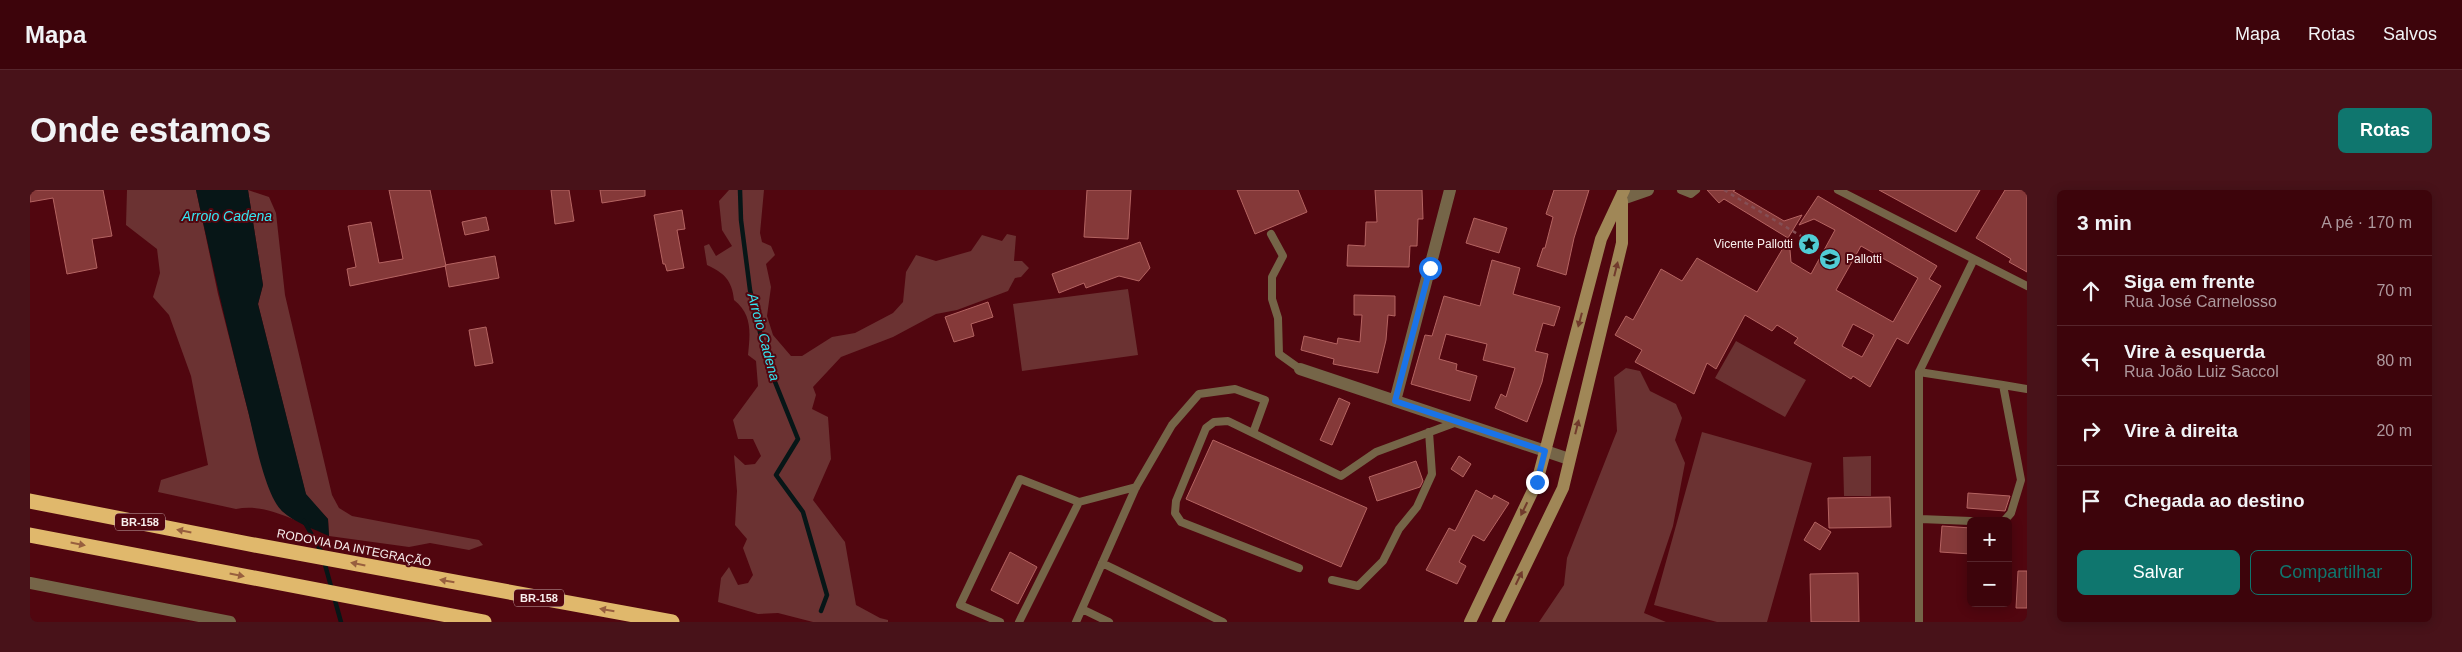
<!DOCTYPE html>
<html lang="pt">
<meta charset="utf-8">
<style>
:root{--surface:#3d040b;--page:#481219;--text:#f1f3f6;--muted:#ad989d;--line:#56252c;--accent:#0f766e}
body{margin:0;font-family:Arial,sans-serif;background:var(--page);color:var(--text)}
.controls{position:absolute;right:15px;bottom:15px;display:grid;overflow:hidden;border-radius:8px;box-shadow:0 2px 12px #0003}
.controls button{width:45px;height:45px;display:grid;place-items:center;padding:0;border:0;border-bottom:1px solid var(--line);background:var(--surface);color:var(--text);font:25px sans-serif}
.stop{position:absolute;width:15px;height:15px;margin:-11px;border:4px solid #1a73e8;border-radius:50%;background:#fff}
.stop.end{background:#1a73e8;border-color:#fff;box-shadow:0 1px 5px #0008}
.list{margin:0;padding:0;list-style:none}
h2{display:flex;justify-content:space-between;align-items:center;height:65px;margin:0;padding:0 20px;font-size:21px}
h2 small{font-size:16px;font-weight:400;color:var(--muted)}
.list li{display:grid;grid-template-columns:32px 1fr auto;gap:15px;align-items:center;box-sizing:border-box;height:70px;padding:0 20px;border-top:1px solid var(--line)}
.list b{display:block;font-size:19px;white-space:nowrap}
.list p{margin:0;font-size:16px;white-space:nowrap;color:var(--muted)}
.list em{font-size:16px;font-style:normal;color:var(--muted)}
.actions{display:flex;gap:10px;padding:15px 20px}
.actions a{flex:1;padding:11px 0;border:1px solid var(--accent);border-radius:8px;text-align:center;font-size:18px;color:var(--accent)}
.actions .main{background:var(--accent);color:#fff}
.icon{flex:none;width:28px;height:28px;fill:none;stroke:currentColor;stroke-width:2;stroke-linecap:round;stroke-linejoin:round}
.map{position:relative;flex:none;width:1997px;height:432px;overflow:hidden;border-radius:8px}
header{display:flex;align-items:center;gap:30px;box-sizing:border-box;height:70px;padding:0 25px;background:var(--surface);border-bottom:1px solid var(--line)}
header strong{font-size:24px}
nav{display:flex;gap:28px;margin-inline-start:auto;font-size:18px}
.intro{display:flex;align-items:center;justify-content:space-between;box-sizing:border-box;height:120px;padding:0 30px}
h1{margin:0;font-size:35px}
.button{padding:12px 22px;border-radius:8px;background:var(--accent);color:#fff;font-size:18px;font-weight:700}
main{display:flex;gap:30px;padding:0 30px}
aside{flex:1;background:var(--surface);border-radius:8px;box-shadow:0 2px 12px #0003}
.map>svg:first-child{display:block}
</style>
<header>
<strong>Mapa</strong>
<nav><a>Mapa</a><a>Rotas</a><a>Salvos</a></nav>
</header>
<div class="intro"><h1>Onde estamos</h1><a class="button">Rotas</a></div>
<main>
<div class="map">
<svg width="1997" height="432" viewBox="0 0 1997 432">
<rect width="100%" height="100%" fill="#51060f"/>
<!-- green -->
<path fill="#6b3232" d="M97 0H166L188 104 230 268 243 306 252 321 265 330C245 322 227 315 206 319L128 302 131 290 178 275 161 186 139 125 123 107 130 83 127 59 96 35Z
M218 0 239 7 246 23 255 105 302 305 309 318 322 326 449 350 453 355 439 360 400 353 379 357 299 346 298 329 276 305 228 114 233 95Z
M699 0H734L730 43 732 52 741 56 745 65 736 74 741 97 737 126 743 145 761 166H772L802 147 825 143 863 123 873 112 876 82 886 65 906 71 941 61 952 45 972 51 977 44 986 46 984 71H992L999 78 991 87 985 88 978 101 927 120 906 124 863 147 811 167 783 197 786 205 782 219 798 227 801 269 783 310 815 352 826 415 850 428 858 430V432H783L748 423 728 424 688 412 691 388 699 377 708 395 718 393 723 385 713 358 717 349 705 335 707 301 704 265 715 275 725 274 731 266 723 249H708L703 230 728 196 726 171 718 165C720 144 723 125 704 110 702 90 694 83 677 75L674 56 679 54 686 66 702 56 692 40 689 11Z
M1098 99 1108 165 992 181 983 114Z
M1706 151 1776 190 1755 227 1685 188Z
M1596 178 1610 181 1620 201 1646 214 1652 228 1645 250 1655 273 1643 336 1614 423 1636 432H1509L1534 395 1537 368 1587 241 1584 187Z
M1672 242 1782 273 1737 432H1687L1624 415Z
M1841 266V306H1814L1813 267Z"/>
<!-- water -->
<path fill="#071617" d="M166 0H218L233 95 228 114 276 304 298 329 299 346C284 339 265 333 252 321 235 305 224 245 218 221 199 148 182 74 166 0Z"/>
<g fill="none" stroke-linecap="round" stroke-linejoin="round">
<!-- stream -->
<path stroke="#071617" stroke-width="4.5" d="M710 0 711 30 720 100 737 172 768 249 746 285 773 322 797 405 791 421
M274 331 292 363
M294 371 302 400
M304 407 311 432"/>
</g>
<!-- building -->
<path fill="#853939" stroke="#b56462" fill-rule="evenodd" d="M0 0H73L82 46 62 49 67 78 37 84 23 8 0 12Z
M359 0H400L416 76 320 96 317 79 326 77 318 36 341 32 349 73 373 69Z
M521 0H539L544 31 525 34Z
M570 0H615V6L572 13Z
M1057 0H1101L1098 49 1054 47Z
M1207 0H1268L1277 22 1225 44Z
M1345 0H1392L1393 29H1388L1387 56H1380L1379 77 1317 76 1318 55 1335 56 1336 32H1347Z
M1524 0H1559L1544 48 1536 85 1507 76 1513 58H1515L1523 27 1516 24Z
M1677 0H1705L1703 1 1754 31 1772 25 1758 48 1694 9 1689 13Z
M1849 0H1950L1926 42Z
M1975 0H1997V82L1979 72 1981 69 1946 48Z
M1788 6 1907 76 1899 89 1911 96 1878 154 1867 148 1840 197 1823 186 1821 189 1764 153 1768 148 1747 135 1742 141 1715 125 1686 179 1677 173 1664 204 1605 172 1612 160 1585 145 1596 126 1603 130 1631 79 1652 91 1667 68 1727 102 1759 48 1761 72 1781 84 1805 40 1784 29 1769 35ZM1831 56 1888 88 1863 132 1806 100ZM1823 134 1844 145 1832 167 1812 156Z
M652 20 655 39 647 40 654 78 637 81 635 74H633L624 25Z
M456 27 459 40 435 45 432 32Z
M1444 28 1477 38 1469 63 1436 53Z
M1110 52 1120 78 1109 91 1089 86 1056 98 1054 93 1029 103 1022 84Z
M465 66 469 88 419 97 415 75Z
M1462 70 1490 78 1483 104 1530 117 1524 136 1513 133 1505 161 1518 164 1512 192 1497 232 1465 218 1471 204 1476 207 1485 178 1453 170 1457 154 1416 144 1409 169 1427 174 1426 180 1447 186 1440 211 1381 194 1395 145 1402 146 1414 106 1450 116Z
M1324 105 1365 106V126L1358 125 1356 150 1348 183 1303 174 1304 169 1271 160 1274 146 1307 154 1308 148 1330 152 1332 125H1324Z
M958 112 963 127 941 134 944 146 924 152 915 127Z
M456 137 463 173 445 176 439 140Z
M1309 208 1320 213 1302 255 1290 250Z
M1183 250 1337 318 1311 377 1156 309Z
M1429 266 1441 274 1433 287 1421 279Z
M1386 271 1393 291 1390 297 1347 311 1339 287Z
M1446 300 1462 309 1464 305 1479 313 1454 351 1443 345 1429 372 1436 376 1427 394 1396 380 1419 338 1425 341Z
M1938 303 1980 306 1975 321 1937 318Z
M1860 307 1861 337 1799 338 1798 308Z
M1785 332 1801 342 1790 360 1774 350Z
M1912 336 1941 338V364L1910 362Z
M980 362 1007 377 988 414 961 400Z
M1988 381H1997V418H1986Z
M1828 383 1829 432H1781L1780 384Z"/>
<g fill="none" stroke-linecap="round" stroke-linejoin="round">
<!-- path -->
<path stroke="#854e54" stroke-width="2.5" stroke-dasharray="4 4" stroke-linecap="butt" d="M1694 0 1771 46"/>
<!-- lane -->
<path stroke="#756548" stroke-width="8" d="M1651 0 1661 4 1666 0
M1808 0 1997 96
M1241 44 1253 66 1242 87V109L1248 128 1249 164 1270 179
M1889 182 1973 195
M1890 329 1941 331
M1974 331 1981 323 1991 290 1973 195 1997 199
M1072 373 1193 432
M1269 378 1151 332 1145 323 1146 311 1176 238 1184 232 1198 231 1311 286 1346 262 1427 232
M1302 390 1328 396 1353 371 1369 339 1387 317 1402 284 1399 242
M1052 419 1079 432
M970 432 930 415 990 289 1049 312 1106 297
M989 432 1049 312
M1046 432 1106 297 1142 235 1169 204 1205 199 1235 210 1223 243
M1889 432V182L1944 69"/>
<!-- street -->
<path stroke="#756548" stroke-width="12" d="M1592 9 1618 0
M1270 179 1539 269
M1365 211 1420 0
M0 393 200 432"/>
<!-- secondary -->
<path stroke="#a08757" stroke-width="12" d="M1440 432 1507 292 1571 49 1594 0
M1468 432 1533 298 1592 53V11"/>
<!-- highway -->
<path stroke="#e0b86c" stroke-width="15" d="M0 311 219 354 642 432
M0 345 454 432"/>
</g>
<!-- one-way arrows -->
<defs><path id="oneway-solid" d="M-6-.8H1V-3.2L6.5 0L1 3.2V.8H-6Z" transform="scale(1.25)"/></defs>
<g fill="#713a2c">
<use href="#oneway-solid" transform="translate(1586 79) rotate(-76)"/>
<use href="#oneway-solid" transform="translate(1550 130) rotate(105)"/>
<use href="#oneway-solid" transform="translate(1547 237) rotate(-76)"/>
<use href="#oneway-solid" transform="translate(1494 319) rotate(116)"/>
<use href="#oneway-solid" transform="translate(1489 388) rotate(-64)"/>
</g>
<g fill="#985f3e">
<use href="#oneway-solid" transform="translate(154 341) rotate(-169)"/>
<use href="#oneway-solid" transform="translate(48 354) rotate(11)"/>
<use href="#oneway-solid" transform="translate(328 374) rotate(-169)"/>
<use href="#oneway-solid" transform="translate(207 385) rotate(11)"/>
<use href="#oneway-solid" transform="translate(417 391) rotate(-170)"/>
<use href="#oneway-solid" transform="translate(577 420) rotate(-170)"/>
</g>
<g fill="none" stroke-linecap="round" stroke-linejoin="round">
<!-- route -->
<path stroke="#1a73e8" stroke-width="6" d="M1400 78 1365 211 1515 261 1507 292"/>
</g>
<!-- icons -->
<defs>
<g id="sight-disc" transform="scale(1.125)"><circle r="9.5" fill="#51ccd5" stroke="#51060f"/><path d="M0-6L1.8-2.2L6-1.7L2.9 1.2L3.7 5.4L0 3.3L-3.7 5.4L-2.9 1.2L-6-1.7L-1.8-2.2Z" fill="#111"/></g>
<g id="school-disc" transform="scale(1.125)"><circle r="9.5" fill="#51ccd5" stroke="#51060f"/><path d="M0-5L7-2L0 1L-7-2ZM-4 1L0 2.5L4 1V4Q0 6-4 4Z" fill="#111"/></g>
</defs>
<g fill-rule="evenodd">
<use href="#sight-disc" x="1779" y="54"/>
<use href="#school-disc" x="1800" y="69"/>
</g>
<g text-anchor="middle" stroke-width="4" stroke-linejoin="round" paint-order="stroke">
<!-- shield labels -->
<g fill="#51060f" stroke="#c6a9ab" stroke-width="1">
<rect x="85" y="323.5" width="50" height="17" rx="4"/>
<rect x="484" y="399.5" width="50" height="17" rx="4"/>
</g>
<g font-size="11" font-weight="bold" fill="#f8efee">
<text x="110" y="336">BR-158</text>
<text x="509" y="412">BR-158</text>
</g>
<!-- poi labels -->
<g font-size="12" fill="#f8efee" stroke="#51060f" text-anchor="end">
<text x="1763" y="58">Vicente Pallotti</text>
<text x="1816" y="73" text-anchor="start">Pallotti</text>
</g>
<!-- street labels -->
<g font-size="12" fill="#f8efee" stroke="#51060f">
<text transform="translate(324 358) rotate(11)" y="4">RODOVIA DA INTEGRAÇÃO</text>
</g>
<!-- water labels -->
<g font-size="14" font-style="italic" fill="#34e6f2" stroke="#51060f">
<text x="197" y="31">Arroio Cadena</text>
<text transform="translate(734 147) rotate(75)" y="5">Arroio Cadena</text>
</g>
</g>
</svg>
<div class="controls">
<button>+</button>
<button>−</button>
</div>
<div class="stop" style="left:1400px;top:78px"></div>
<div class="stop end" style="left:1507px;top:292px"></div>
</div>
<aside>
<h2>3 min<small>A pé · 170 m</small></h2>
<ul class="list">
<li><svg class="icon" aria-label="ahead" viewBox="0 0 24 24"><path d="M12 20V5M6 11l6-6 6 6"/></svg><div><b>Siga em frente</b><p>Rua José Carnelosso</p></div><em>70 m</em></li>
<li><svg class="icon" aria-label="left" viewBox="0 0 24 24"><path d="M17 20v-9H6M10 6l-5 5 5 5"/></svg><div><b>Vire à esquerda</b><p>Rua João Luiz Saccol</p></div><em>80 m</em></li>
<li><svg class="icon" aria-label="right" viewBox="0 0 24 24"><path d="M7 20v-9h11M14 6l5 5-5 5"/></svg><div><b>Vire à direita</b></div><em>20 m</em></li>
<li><svg class="icon" aria-label="arrive" viewBox="0 0 24 24"><path d="M6 21V4h12l-3 4 3 4H6"/></svg><div><b>Chegada ao destino</b></div></li>
</ul>
<div class="actions"><a class="main">Salvar</a><a>Compartilhar</a></div>
</aside>
</main>
